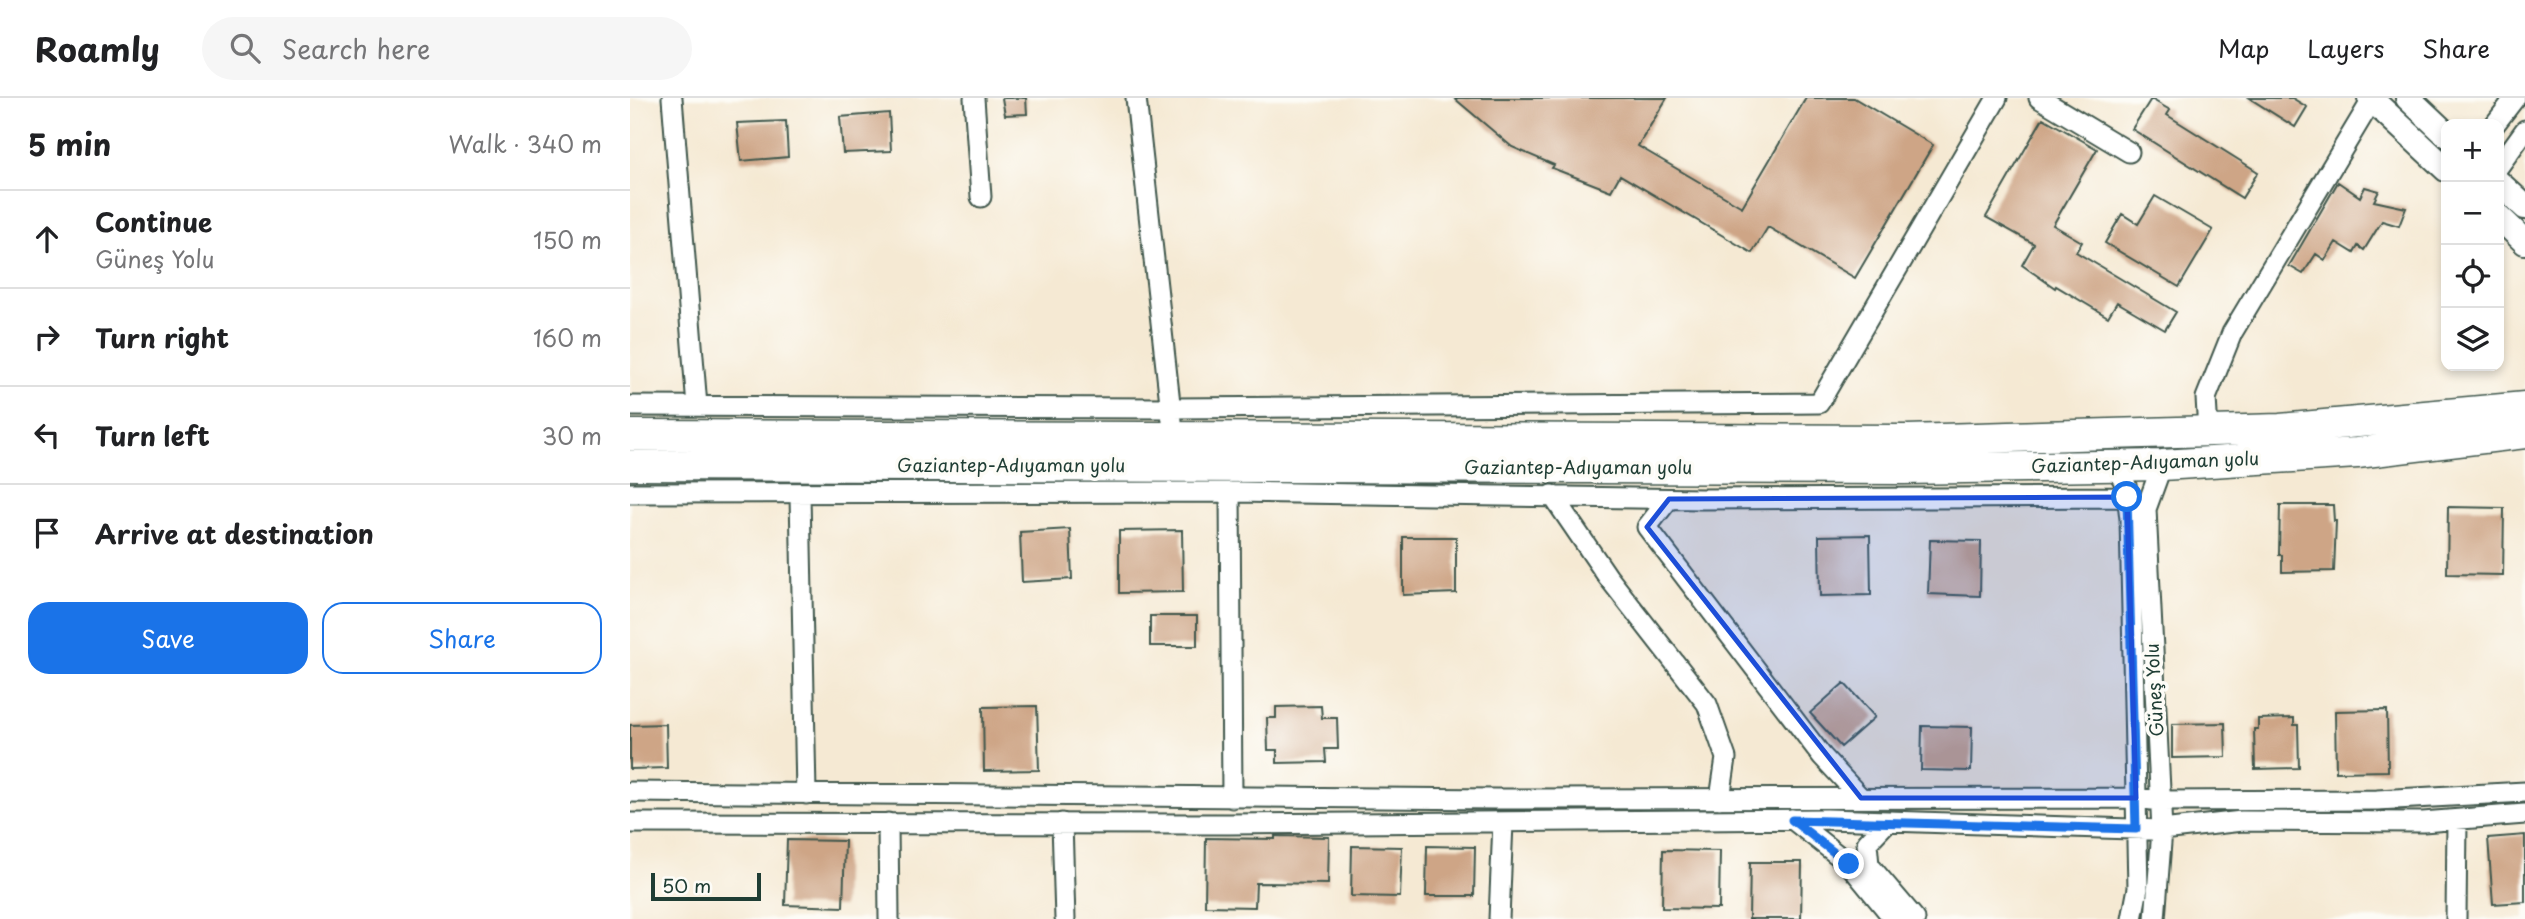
<!DOCTYPE html>
<meta charset="utf-8">
<style>
:root{--surface:#fff;--page:#f6f6f6;--text:#202124;--muted:#757577;--line:#e0e0e0;--accent:#1a73e8}
body{margin:0;font-family:"Playpen Sans",sans-serif;background:var(--page);color:var(--text)}
.controls{position:absolute;right:21px;top:21px;display:grid;overflow:hidden;border-radius:14px;box-shadow:0 4px 10px #0003}
.controls button{width:63px;height:63px;display:grid;place-items:center;padding:0;border:0;border-bottom:2px solid var(--line);background:var(--surface);color:var(--text);font:35px sans-serif}
.scale{position:absolute;left:21px;bottom:18px;width:110px;box-sizing:border-box;padding-left:7px;border:4px solid #1f3d34;border-top:0;font-size:19px;line-height:24px;white-space:nowrap;color:#1f3d34;-webkit-text-stroke:5px #fdfcf7;paint-order:stroke}
.stop{position:absolute;width:21px;height:21px;margin:-16px;border:5px solid #1a73e8;border-radius:50%;background:#fff}
.stop.end{background:#1a73e8;border-color:#fff;box-shadow:0 2px 7px #0008}
.list{margin:0;padding:0;list-style:none}
h2{display:flex;justify-content:space-between;align-items:center;height:91px;margin:0;padding:0 28px;font-size:30px}
h2 small{font-size:23px;font-weight:400;color:var(--muted)}
.list li{display:grid;grid-template-columns:46px 1fr auto;gap:21px;align-items:center;box-sizing:border-box;height:98px;padding:0 28px;border-top:2px solid var(--line)}
.list b{display:block;font-size:26px;white-space:nowrap}
.list p{margin:0;font-size:23px;white-space:nowrap;color:var(--muted)}
.list em{font-size:23px;font-style:normal;color:var(--muted)}
.actions{display:flex;gap:14px;padding:21px 28px}
.actions a{flex:1;padding:16px 0;border:2px solid var(--accent);border-radius:21px;text-align:center;font-size:24px;color:var(--accent)}
.actions .main{background:var(--accent);color:#fff}
.icon{flex:none;width:38px;height:38px;fill:none;stroke:currentColor;stroke-width:2;stroke-linecap:round;stroke-linejoin:round}
.map{position:relative;flex:none;width:1895px;height:821px;overflow:hidden}
header{display:flex;align-items:center;gap:42px;box-sizing:border-box;height:98px;padding:0 35px;background:var(--surface);border-bottom:2px solid var(--line)}
header strong{font-size:33px}
nav{display:flex;gap:38px;margin-inline-start:auto;font-size:24px}
.search{width:490px;height:63px;background:var(--page);display:flex;align-items:center;gap:18px;box-sizing:border-box;padding:0 24px;border-radius:38px;color:var(--muted);font-size:26px}
main{display:flex}
aside{flex:1;background:var(--surface)}
.map>svg:first-child{display:block}
</style>
<header>
<strong>Roamly</strong>
<div class="search"><svg class="icon" aria-label="search" viewBox="0 0 24 24"><circle cx="10" cy="10" r="6"/><path d="M15 15l6 6"/></svg>Search here</div>
<nav><a>Map</a><a>Layers</a><a>Share</a></nav>
</header>
<main>
<aside>
<h2>5 min<small>Walk · 340 m</small></h2>
<ul class="list">
<li><svg class="icon" aria-label="ahead" viewBox="0 0 24 24"><path d="M12 20V5M6 11l6-6 6 6"/></svg><div><b>Continue</b><p>Güneş Yolu</p></div><em>150 m</em></li>
<li><svg class="icon" aria-label="right" viewBox="0 0 24 24"><path d="M7 20v-9h11M14 6l5 5-5 5"/></svg><div><b>Turn right</b></div><em>160 m</em></li>
<li><svg class="icon" aria-label="left" viewBox="0 0 24 24"><path d="M17 20v-9H6M10 6l-5 5 5 5"/></svg><div><b>Turn left</b></div><em>30 m</em></li>
<li><svg class="icon" aria-label="arrive" viewBox="0 0 24 24"><path d="M6 21V4h12l-3 4 3 4H6"/></svg><div><b>Arrive at destination</b></div></li>
</ul>
<div class="actions"><a class="main">Save</a><a>Share</a></div>
</aside>
<div class="map">
<svg width="1895" height="821" viewBox="0 0 1895 821">
<rect width="100%" height="100%" fill="#fdfcf7"/>
<filter id="ink" filterUnits="userSpaceOnUse"><feTurbulence type="fractalNoise" baseFrequency=".0143" numOctaves="2"/><feDisplacementMap in="SourceGraphic" scale="14" xChannelSelector="R" yChannelSelector="G"/><feConvolveMatrix kernelMatrix="1 2 1 2 8 2 1 2 1" color-interpolation-filters="sRGB"/></filter>
<filter id="wash" filterUnits="userSpaceOnUse"><feTurbulence type="fractalNoise" baseFrequency=".00686" numOctaves="4" result="noise"/><feDisplacementMap in="SourceGraphic" scale="28" xChannelSelector="R" yChannelSelector="G"/><feGaussianBlur stdDeviation="1.57" result="paint"/><feColorMatrix in="noise" values="0 0 0 0 0 0 0 0 0 0 0 0 0 0 0 0 0 1.4 0 .05"/><feComposite in="paint" operator="in"/></filter>
<g filter="url(#wash)">
<rect width="100%" height="100%" fill="#f5e9d3"/>
<g id="blocks">
<!-- building -->
<path fill="#cea586" d="M372 0H396L397 16 375 17Z
M824 0H1037L1008 48 1112 109 1176 0H1224L1303 47 1225 180 1138 129 1122 155 990 77 981 93 922 70 924 67 882 49Z
M1619 0H1662L1677 9 1665 29Z
M1521 1 1540 12 1537 17 1628 74 1612 100 1502 31Z
M259 15 261 53 213 55 210 19Z
M1413 20 1467 51 1423 127 1452 144 1446 154 1546 214 1535 232 1487 204 1478 219 1426 188 1425 190 1392 167 1404 146 1356 119Z
M156 23 158 59 111 63 107 25Z
M1708 84 1730 99 1735 89 1749 93 1744 103 1776 110 1769 128 1752 123 1734 152 1728 148 1724 155 1706 144 1695 162 1686 156 1673 176 1659 168Z
M1525 98 1583 132 1549 189 1475 145 1492 116 1508 126Z
M1650 407H1703L1704 423H1706L1704 473 1652 474V457H1649Z
M1818 409 1874 410 1873 477 1817 476Z
M440 431 442 481 392 484 390 434Z
M552 432 553 494 489 495V433Z
M1240 437 1241 497 1190 498 1189 438Z
M773 439H826V495L773 497Z
M1300 442 1351 443 1350 498 1298 496Z
M520 518H567V548H520Z
M1214 585 1245 619 1211 649 1180 615Z
M407 608 409 672 354 673 353 609Z
M691 608 692 620H707L708 651H695L696 664 647 665V652H638L637 620H646V609Z
M1757 612 1758 673 1706 674 1705 613Z
M1664 620V627H1668L1669 670 1625 671 1624 631H1628V621Z
M1595 625 1596 659 1542 660V626Z
M36 626 37 670 0 671V627Z
M1292 628 1342 629 1341 673 1291 672Z
M1895 737V804L1863 806 1858 740Z
M645 738 699 739 698 786 626 785 625 809 575 808 576 740 645 741Z
M157 742 215 743 213 809 155 807Z
M722 748 772 749 770 799 721 798Z
M797 748 845 749 844 798H796Z
M1033 752 1090 753 1089 811 1032 810Z
M1120 764H1172L1171 821H1119Z"/>
</g>
</g>
<g filter="url(#ink)">
<use href="#blocks" fill-opacity="0" stroke="#3f574c" stroke-width="2"/>
<g fill="none" stroke-linecap="round" stroke-linejoin="round">
<!-- minor casing -->
<g stroke="#3f574c" stroke-width="23">
<path id="minor" d="M42 0 67 308
M344 0 351 99
M506 0 542 323
M1409 0 1499 54
M1865 26 1885 0
M1869 68 1895 32
M0 308 542 310 1189 305 1367 0
M1578 333 1576 300 1602 235 1742 2
M1485 368 1496 387 1500 421 1508 790 1502 821
M600 394 602 700
M0 395 606 394 1072 401 1497 399
M170 397 176 696
M922 397 978 479 1077 606 1096 660 1090 701
M1039 401 1017 429 1192 658 1231 700
M0 694 866 701 1506 700 1530 703 1747 702 1895 694
M1162 721 1219 766 1264 821
M1258 723 1237 745 1239 767 1285 821
M0 725 599 726 1197 721 1532 732 1612 723 1793 724 1895 716
M258 725 259 821
M432 725 435 821
M869 821 873 724
M1525 821 1532 732 1516 411 1532 367
M1826 821 1827 722"/>
</g>
<!-- major casing -->
<g stroke="#3f574c" stroke-width="28">
<path id="major" d="M1740 0 1816 71
M1778 0 1816 36
M1869 85 1895 109
M1869 119 1895 144"/>
</g>
<!-- highway casing -->
<g stroke="#3f574c" stroke-width="33">
<path id="highway" d="M0 337 1277 342 1650 331 1895 309
M0 367 1274 371 1532 367 1727 355 1895 335"/>
</g>
<!-- minor -->
<use href="#minor" stroke="#fff" stroke-width="19"/>
<!-- major -->
<use href="#major" stroke="#fff" stroke-width="24"/>
<!-- highway -->
<use href="#highway" stroke="#fff" stroke-width="30"/>
</g>
</g>
<g fill="none" stroke-linecap="round" stroke-linejoin="round" filter="url(#ink)">
<!-- route -->
<path stroke="#1a73e8" stroke-width="9" d="M1219 766 1162 722 1506 731 1497 399"/>
</g>
<!-- marked area -->
<path fill="#1d4ed8" fill-opacity="0.2" stroke="#1d4ed8" stroke-width="5" stroke-linejoin="round" d="M1497 399 1506 700H1231L1017 429 1039 401Z"/>
<g text-anchor="middle" stroke-width="7" stroke-linejoin="round" paint-order="stroke">
<!-- street labels -->
<g font-size="18" fill="#1f3d34" stroke="#fdfcf7">
<text transform="translate(1515 365) rotate(-2)" y="6">Gaziantep-Adıyaman yolu</text>
<text x="381" y="374">Gaziantep-Adıyaman yolu</text>
<text x="948" y="376">Gaziantep-Adıyaman yolu</text>
<text transform="translate(1525 592) rotate(-93)" y="6">Güneş Yolu</text>
</g>
</g>
</svg>
<div class="controls">
<button>+</button>
<button>−</button>
<button><svg class="icon" aria-label="locate" viewBox="0 0 24 24"><circle cx="12" cy="12" r="6"/><path d="M12 2v4M12 18v4M2 12h4M18 12h4"/></svg></button>
<button><svg class="icon" aria-label="layers" viewBox="0 0 24 24"><path d="M12 4l9 5-9 5-9-5zM3 14l9 5 9-5"/></svg></button>
</div>
<div class="scale">50 m</div>
<div class="stop" style="left:1497px;top:399px"></div>
<div class="stop end" style="left:1219px;top:766px"></div>
</div>
</main>
